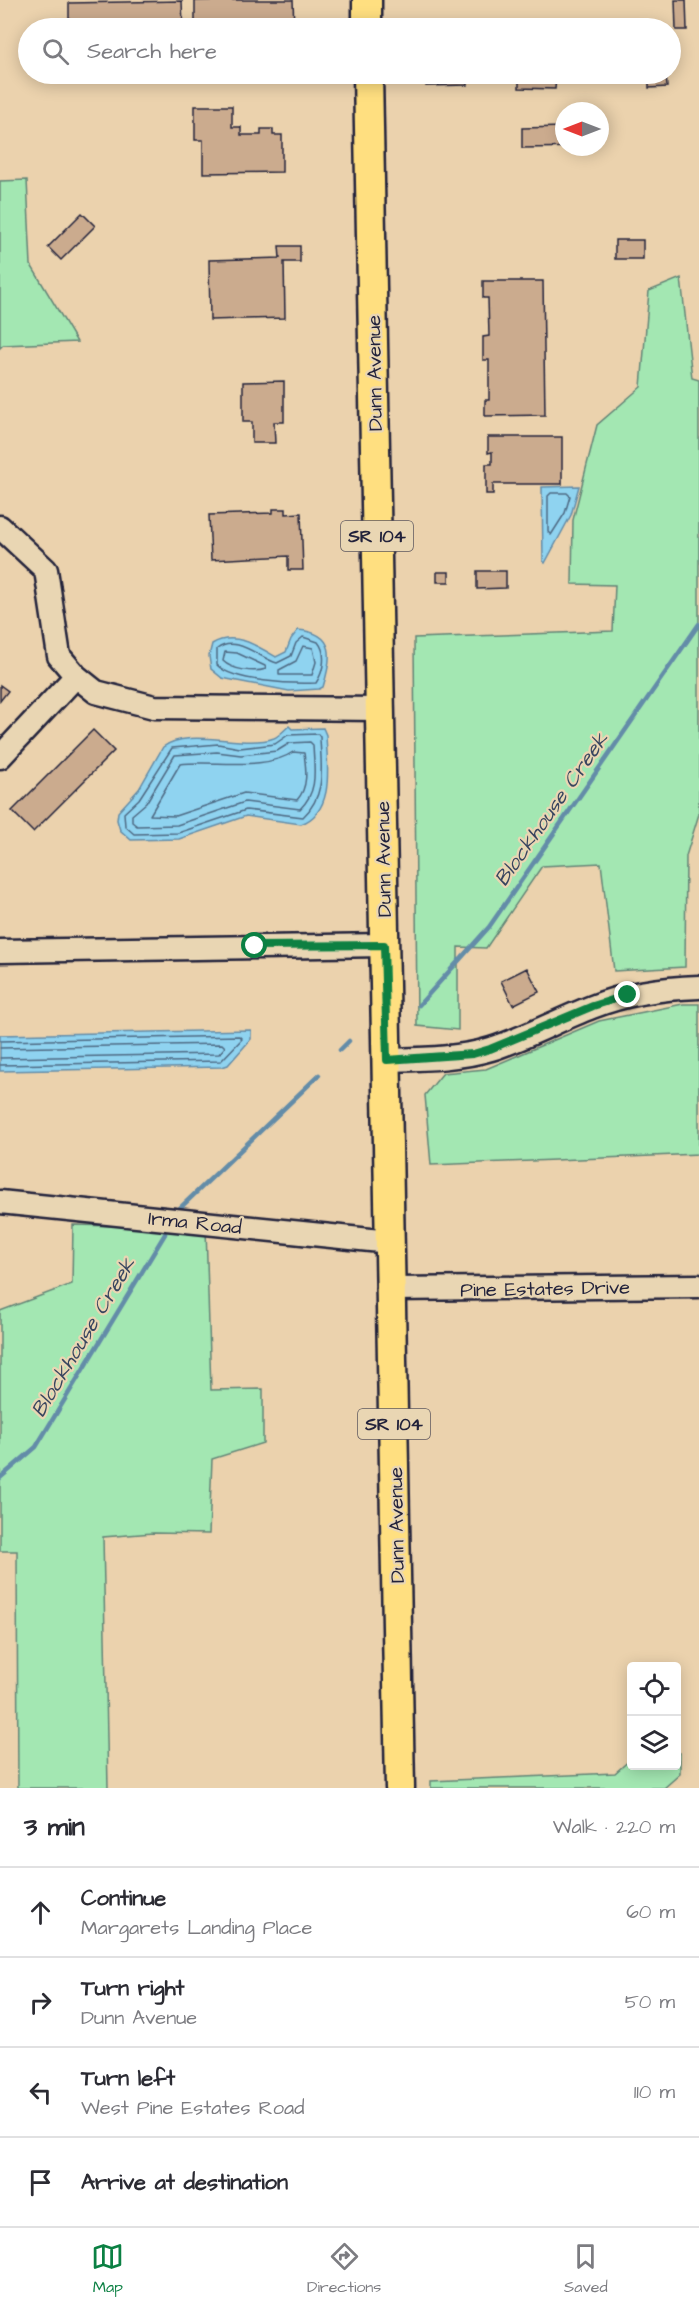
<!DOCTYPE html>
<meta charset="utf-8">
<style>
:root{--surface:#fff;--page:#f7f7f7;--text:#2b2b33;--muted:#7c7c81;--line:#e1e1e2;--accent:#0b8043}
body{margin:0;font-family:"Architects Daughter",sans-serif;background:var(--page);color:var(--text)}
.controls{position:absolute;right:18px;bottom:18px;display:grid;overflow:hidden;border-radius:6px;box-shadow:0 3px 15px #0003}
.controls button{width:54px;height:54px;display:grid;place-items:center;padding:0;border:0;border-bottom:2px solid var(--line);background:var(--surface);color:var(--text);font:30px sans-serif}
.compass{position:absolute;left:555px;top:102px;width:54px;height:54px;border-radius:50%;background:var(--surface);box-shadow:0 3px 15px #0003;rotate:270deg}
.stop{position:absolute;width:18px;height:18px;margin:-14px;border:4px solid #0b8043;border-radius:50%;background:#fff}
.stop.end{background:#0b8043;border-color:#fff;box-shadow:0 2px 6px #0008}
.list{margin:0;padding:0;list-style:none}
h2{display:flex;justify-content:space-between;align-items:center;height:78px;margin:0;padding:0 24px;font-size:26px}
h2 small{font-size:20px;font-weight:400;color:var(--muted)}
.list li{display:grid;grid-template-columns:39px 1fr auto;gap:18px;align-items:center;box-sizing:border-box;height:90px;padding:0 24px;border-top:2px solid var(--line)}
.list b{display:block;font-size:22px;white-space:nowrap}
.list p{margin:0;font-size:20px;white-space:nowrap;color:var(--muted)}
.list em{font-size:20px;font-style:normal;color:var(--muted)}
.icon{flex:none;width:33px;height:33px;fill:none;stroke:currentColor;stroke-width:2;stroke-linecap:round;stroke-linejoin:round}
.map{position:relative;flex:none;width:699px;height:1788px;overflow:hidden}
.search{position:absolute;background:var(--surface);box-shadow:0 3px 15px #0003;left:18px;right:18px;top:18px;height:66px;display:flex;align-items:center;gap:15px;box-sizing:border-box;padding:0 21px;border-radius:33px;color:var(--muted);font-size:22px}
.sheet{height:438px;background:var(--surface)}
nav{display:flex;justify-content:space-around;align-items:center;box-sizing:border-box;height:84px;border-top:2px solid var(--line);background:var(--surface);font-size:16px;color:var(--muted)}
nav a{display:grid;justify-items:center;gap:3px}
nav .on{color:var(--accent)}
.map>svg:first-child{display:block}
</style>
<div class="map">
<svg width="699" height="1788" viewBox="0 0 699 1788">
<rect width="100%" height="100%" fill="#ebd2ad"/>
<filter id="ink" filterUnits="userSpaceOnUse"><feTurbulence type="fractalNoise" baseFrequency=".0167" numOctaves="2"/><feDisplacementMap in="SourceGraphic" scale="12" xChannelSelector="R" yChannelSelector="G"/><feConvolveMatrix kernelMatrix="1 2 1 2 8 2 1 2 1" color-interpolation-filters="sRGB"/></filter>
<g filter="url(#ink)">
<!-- green -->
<path fill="#a3e7b2" stroke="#628476" stroke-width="1.5" d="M27 180 31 265 77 342 3 345 0 348V181Z
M681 278 692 378 699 380V814L686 856 685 967 614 971 601 863 542 866 486 948 458 947V1030L417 1026 414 638 613 631 615 585 572 584 573 520 597 425 641 387 649 291Z
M683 1004H699V1154L431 1165 425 1095 443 1073 486 1069 599 1021Z
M73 1225 206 1228 211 1390 263 1389V1443L212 1459 209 1534 153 1533 103 1537 108 1788H18L17 1551H0V1311L72 1284Z
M677 1753H680V1774L664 1788H431V1781L615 1773 631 1759 632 1766H676Z"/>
<!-- water -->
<path fill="#8fd3f0" stroke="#638ca8" stroke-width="1.5" d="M579 486 571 515 545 563 543 561 542 487Z
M298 630C337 633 332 658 323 687L319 689 289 691 222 678 211 669 209 656 212 644C234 631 256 645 276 657L286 652 291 639Z
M289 726 292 729 323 728 326 735C327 763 336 811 301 824L246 816 179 839 131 840 120 830 117 820 118 812 139 789 163 747C188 727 244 749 274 738 279 736 284 730 289 726Z
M251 1030V1039L228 1065 222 1067 0 1071V1035Z"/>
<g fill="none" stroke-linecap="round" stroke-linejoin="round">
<!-- shore -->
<path stroke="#4e6983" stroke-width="1.5" d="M551 493H567L570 496 565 513 551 535 548 532V496Z
M303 637 318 642C327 653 324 671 316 683 293 684 233 682 217 665V649C236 634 259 658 277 663L291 656 296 643Z
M303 646 313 648 316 662 312 675H279V670L296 661Z
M225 652 237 653 265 666 266 669C254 673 232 670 223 661Z
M318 734 320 737C321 767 327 794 303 817L246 810 178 833 134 834 125 826 124 813 139 799 172 748 218 744 240 748 275 744 288 735Z
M310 742 313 745C314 769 319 791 300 809L245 802 177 825 137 826 132 822V815L146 803 175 755 217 752 241 755 277 751 290 743Z
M293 752 304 753C306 768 309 787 297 800L244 793 175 816 150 815 180 764C213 760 266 771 293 752Z
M0 1041 239 1036 242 1039 221 1061 0 1065
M0 1048 222 1044 225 1047 219 1054 0 1058"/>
<!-- stream -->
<path stroke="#638ca8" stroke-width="4.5" d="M419 1005 489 927 699 624
M340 1050 349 1041
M180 1208 319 1075
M0 1478 36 1447 165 1234"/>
</g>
<!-- building -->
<path fill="#cbab8e" stroke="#22223b" stroke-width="1.5" d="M228 0H293L294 28H195V1Z
M675 0H686L687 30H676Z
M182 1 183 28H69V3Z
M426 74H467V85L426 86Z
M649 74H666L667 87 649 88Z
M519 76 556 77 555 89 519 88Z
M195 106H232V127H241V135H261V129H273V135H282V172L203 173V140H195Z
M564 127V147H587L522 148V128Z
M82 213 95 226 61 260 48 247Z
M615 240H643V259H615Z
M279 246H300V262H284L285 318 210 320 209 260 280 258Z
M483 281H543L545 415 485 416V400H489V360H483V337L489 336 488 298H483Z
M284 381V422H274L275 443H252V422H243V382Z
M488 437H562V484H493V494H486V464H492V452L488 453Z
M273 509H286V514L301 513 303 570H288V556L211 560 209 515 273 513Z
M477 571H506V588L477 589Z
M437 572H449V582H437Z
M0 685 8 691 0 701Z
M93 730 114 751 33 832 12 811Z
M527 968 539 992 513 1005 501 981Z"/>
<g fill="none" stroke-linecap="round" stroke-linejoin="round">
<!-- minor casing -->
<g stroke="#22223b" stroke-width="27">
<path id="minor" d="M0 527 46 570 59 656 76 676 96 692 154 707 380 709
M0 757 76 676
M0 951 384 945
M387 1060C420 1059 458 1059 491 1049 526 1038 558 1020 592 1007 627 993 662 988 699 987
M0 1202 390 1242
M391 1289 699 1286"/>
</g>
<!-- major casing -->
<g stroke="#22223b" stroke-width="33">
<path id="major" d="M367 0V28
M368 74 400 1788"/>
</g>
<!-- minor -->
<use href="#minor" stroke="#e9d6b3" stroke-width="22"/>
<!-- major -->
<use href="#major" stroke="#ffdf80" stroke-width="28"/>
</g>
</g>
<g fill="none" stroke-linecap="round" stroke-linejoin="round" filter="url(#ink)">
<!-- route -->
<path stroke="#0b8043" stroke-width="8" d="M255 946 384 945 387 1060 473 1054 490 1049 593 1006 628 995"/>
</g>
<g text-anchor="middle" stroke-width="4.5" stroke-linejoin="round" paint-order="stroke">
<!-- shield labels -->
<g fill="#e9d6b3" stroke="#5e585f" stroke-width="1.5">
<rect x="341" y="521" width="72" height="30" rx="4.5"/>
<rect x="358" y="1409" width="72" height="30" rx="4.5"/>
</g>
<g font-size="18" font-weight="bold" fill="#22223b">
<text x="377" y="542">SR 104</text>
<text x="394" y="1430">SR 104</text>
</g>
<!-- street labels -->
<g font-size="20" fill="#22223b" stroke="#e9d6b3">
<text transform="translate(374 373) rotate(-91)" y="7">Dunn Avenue</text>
<text transform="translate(383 859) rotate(-91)" y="7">Dunn Avenue</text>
<text transform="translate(195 1222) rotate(6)" y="7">Irma Road</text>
<text transform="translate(545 1288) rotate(-1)" y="7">Pine Estates Drive</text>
<text transform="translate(396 1525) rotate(-91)" y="7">Dunn Avenue</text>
</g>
<!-- water labels -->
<g font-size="21" font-style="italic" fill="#38455f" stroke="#e9d6b3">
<text transform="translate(551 809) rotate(-55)" y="7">Blockhouse Creek</text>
<text transform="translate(83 1337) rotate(-59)" y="7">Blockhouse Creek</text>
</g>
</g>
</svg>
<div class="controls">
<button><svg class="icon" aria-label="locate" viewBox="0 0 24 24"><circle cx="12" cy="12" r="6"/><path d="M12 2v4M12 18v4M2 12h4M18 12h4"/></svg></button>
<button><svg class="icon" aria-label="layers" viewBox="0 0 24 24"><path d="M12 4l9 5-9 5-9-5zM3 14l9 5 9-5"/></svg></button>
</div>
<svg class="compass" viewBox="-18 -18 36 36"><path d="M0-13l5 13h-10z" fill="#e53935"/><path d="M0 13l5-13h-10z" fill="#7c7c81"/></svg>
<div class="stop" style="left:255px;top:946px"></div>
<div class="stop end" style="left:628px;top:995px"></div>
<div class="search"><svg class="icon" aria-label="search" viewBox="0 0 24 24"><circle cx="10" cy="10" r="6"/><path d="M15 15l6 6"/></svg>Search here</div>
</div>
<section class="sheet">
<h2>3 min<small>Walk · 220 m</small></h2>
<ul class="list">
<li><svg class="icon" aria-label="ahead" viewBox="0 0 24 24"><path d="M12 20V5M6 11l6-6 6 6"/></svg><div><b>Continue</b><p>Margarets Landing Place</p></div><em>60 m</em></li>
<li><svg class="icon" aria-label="right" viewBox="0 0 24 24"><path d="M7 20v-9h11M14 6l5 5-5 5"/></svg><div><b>Turn right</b><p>Dunn Avenue</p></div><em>50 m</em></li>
<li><svg class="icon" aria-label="left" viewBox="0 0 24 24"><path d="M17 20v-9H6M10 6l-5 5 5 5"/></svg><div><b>Turn left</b><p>West Pine Estates Road</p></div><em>110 m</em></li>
<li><svg class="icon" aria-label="arrive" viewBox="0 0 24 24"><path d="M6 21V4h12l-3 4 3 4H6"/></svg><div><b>Arrive at destination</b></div></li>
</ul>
</section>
<nav>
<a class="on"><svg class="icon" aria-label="map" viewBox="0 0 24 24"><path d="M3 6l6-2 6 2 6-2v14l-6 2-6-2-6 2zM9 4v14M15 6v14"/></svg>Map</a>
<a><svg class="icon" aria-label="directions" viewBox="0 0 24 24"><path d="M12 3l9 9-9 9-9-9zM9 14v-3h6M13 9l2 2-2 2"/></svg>Directions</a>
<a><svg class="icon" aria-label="saved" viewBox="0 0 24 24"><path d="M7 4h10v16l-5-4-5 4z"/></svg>Saved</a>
</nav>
